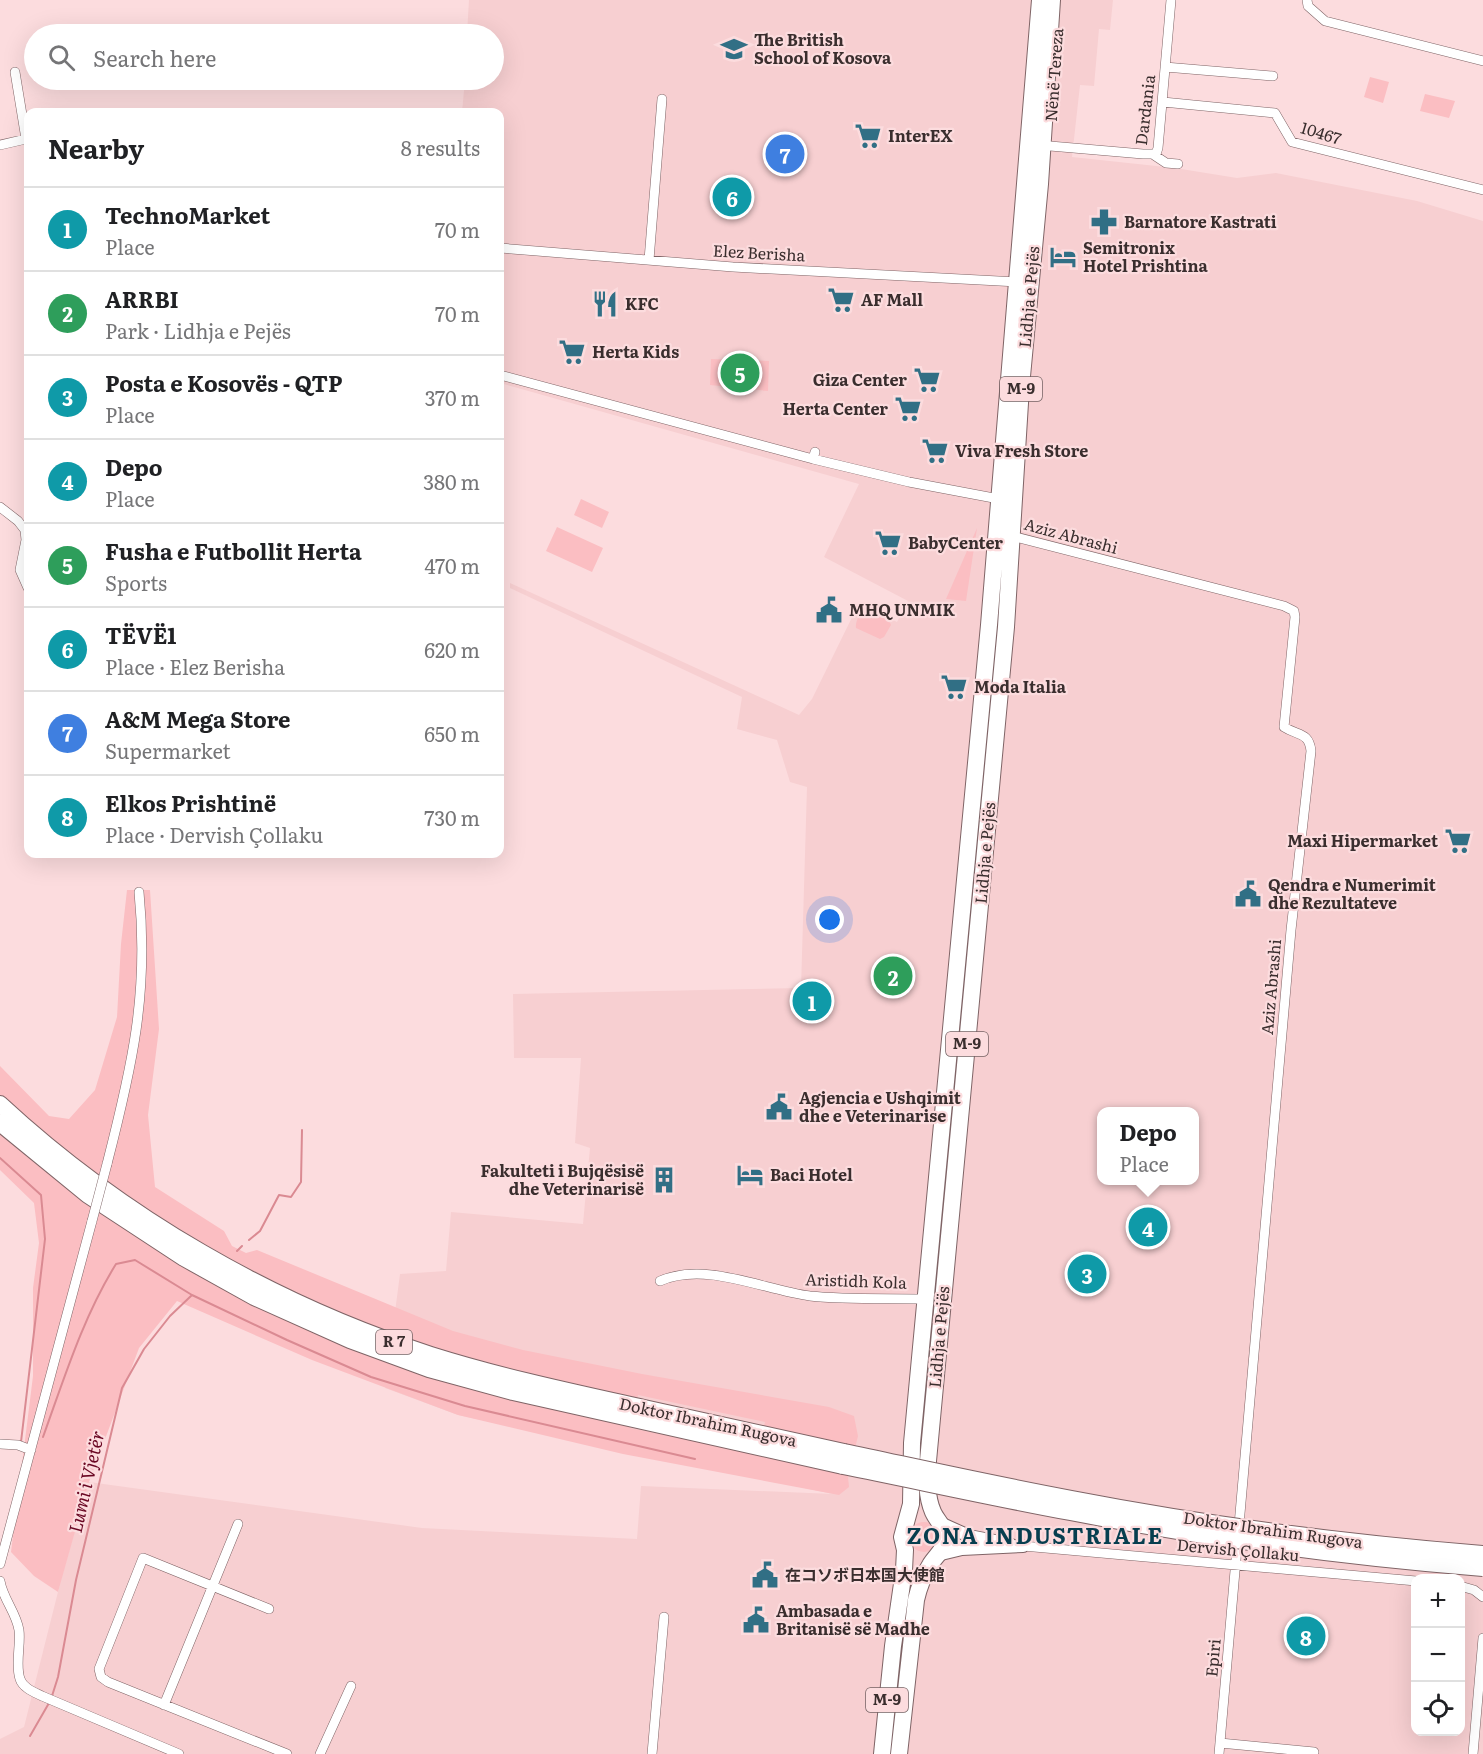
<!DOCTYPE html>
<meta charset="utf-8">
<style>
:root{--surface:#fff;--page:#f2f2f2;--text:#202124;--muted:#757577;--line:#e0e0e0;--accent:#316f85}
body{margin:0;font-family:Literata,"Noto Sans SC","Noto Sans JP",serif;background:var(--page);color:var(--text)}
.controls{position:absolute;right:18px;bottom:18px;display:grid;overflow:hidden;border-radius:12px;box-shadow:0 6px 24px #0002}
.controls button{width:54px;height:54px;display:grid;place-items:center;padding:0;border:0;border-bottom:2px solid var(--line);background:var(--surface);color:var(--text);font:30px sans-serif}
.you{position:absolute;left:830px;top:920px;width:21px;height:21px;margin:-15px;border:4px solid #fff;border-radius:50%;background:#1a73e8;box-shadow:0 0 0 9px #1a73e833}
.badge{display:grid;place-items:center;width:39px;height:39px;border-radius:50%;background:var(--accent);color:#fff;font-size:20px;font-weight:700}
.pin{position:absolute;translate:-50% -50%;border:3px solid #fff;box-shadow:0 2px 6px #0006}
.popup{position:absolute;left:1097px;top:1107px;width:102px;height:78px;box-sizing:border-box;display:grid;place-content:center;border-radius:12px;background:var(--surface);filter:drop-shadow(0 2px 4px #0005);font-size:20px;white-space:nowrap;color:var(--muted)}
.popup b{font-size:22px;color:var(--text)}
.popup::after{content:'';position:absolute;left:50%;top:100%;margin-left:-12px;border:12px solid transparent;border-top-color:var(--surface)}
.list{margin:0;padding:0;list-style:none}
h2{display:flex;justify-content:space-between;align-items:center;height:78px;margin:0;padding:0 24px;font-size:26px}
h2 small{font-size:20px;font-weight:400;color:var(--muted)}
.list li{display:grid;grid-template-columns:39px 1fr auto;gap:18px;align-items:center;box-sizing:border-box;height:84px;padding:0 24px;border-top:2px solid var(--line)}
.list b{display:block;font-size:22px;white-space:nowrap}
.list p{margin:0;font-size:20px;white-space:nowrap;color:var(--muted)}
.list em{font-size:20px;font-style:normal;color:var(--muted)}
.icon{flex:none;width:33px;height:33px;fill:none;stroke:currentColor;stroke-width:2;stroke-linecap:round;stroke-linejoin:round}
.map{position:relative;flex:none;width:1483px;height:1754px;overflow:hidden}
.search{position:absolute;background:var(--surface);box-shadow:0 6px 24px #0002;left:24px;top:24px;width:480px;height:66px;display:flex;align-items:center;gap:15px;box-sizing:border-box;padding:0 21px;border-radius:33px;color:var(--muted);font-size:22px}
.panel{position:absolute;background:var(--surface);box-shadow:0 6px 24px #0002;left:24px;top:108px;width:480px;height:750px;border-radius:12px}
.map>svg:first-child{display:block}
</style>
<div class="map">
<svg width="1483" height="1754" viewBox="0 0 1483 1754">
<rect width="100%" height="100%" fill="#fcdcde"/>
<!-- built -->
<path fill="#f7cfd1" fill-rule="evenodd" d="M469 0H1113L1110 30 1099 29 1094 86 1080 85 1072 157 1175 168 1237 178 1276 173 1417 201 1483 221V1754H0V1739L24 1727 62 1576 89 1482 422 1528 637 1539 641 1486 833 1494 458 1415 385 1388 400 1274 446 1271 451 1212 583 1224 590 1148 575 1143 581 1058H514L513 994 801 988 807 787 790 782 777 740 737 729 742 697 510 588V583L799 715 812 699 859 603 897 622 908 601 824 557 859 484 500 383V112H462L465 80H494V34H467ZM1102 1112H1194V1180H1102ZM1416 1578H1460V1732H1416Z"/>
<!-- green -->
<path fill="#fbbec2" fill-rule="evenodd" d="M1370 77 1389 82 1383 103 1364 97Z
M1425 94 1455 101 1449 118 1420 111Z
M711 359 769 361 768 391 710 385Z
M581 499 609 512 602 528 574 515Z
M557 527 603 548 592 572 546 551Z
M977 528 966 601 946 599Z
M866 609 889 620 891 625 884 637 880 639 856 628C855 621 860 613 866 609Z
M127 890H150L159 1029 148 1115 155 1187 224 1231 232 1246 246 1253 257 1250 453 1331 523 1350 642 1374 829 1407 854 1416 858 1436 848 1477 849 1487 839 1495 623 1454 458 1415 312 1360 177 1301 139 1348 89 1482 58 1592 34 1576 11 1552 33 1376V1288L39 1243 34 1203 0 1170V1066L49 1116 69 1119 95 1090 117 1017 121 944ZM638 1395 765 1422 757 1453 630 1428Z
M909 1537a15 15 0 1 1 30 0a15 15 0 1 1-30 0Z"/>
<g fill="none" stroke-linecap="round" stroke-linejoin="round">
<!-- stream -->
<path stroke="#da8a92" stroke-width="2" d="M0 1158 41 1195 45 1239 21 1442
M249 1240 260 1231 279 1195 291 1197 301 1182 302 1130
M237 1251 242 1246
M43 1437C64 1379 83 1317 116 1264L135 1260 192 1295 287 1340 371 1377 465 1406 695 1459
M52 1696 58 1677 76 1580 122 1388 144 1349 170 1316 192 1295
M30 1736 49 1703"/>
<!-- street casing -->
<g stroke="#7f6466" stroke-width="10">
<path id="street" d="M1307 0 1308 6 1325 21 1483 61
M1165 67 1273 76
M1163 102 1275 113 1292 142 1483 190
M0 145 26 139 15 72
M1050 146 1143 154H1156L1158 148 1171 0
M1154 155 1166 163 1178 164
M500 248 733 267 1018 282
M649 260 662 99
M500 375 813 459
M815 452 813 459 909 482 999 499
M0 507 18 521 25 530 26 540 20 570 28 588
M1012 536 1284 606 1294 611 1295 617 1284 727C1298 736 1309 732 1311 751L1291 930 1219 1754
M107 1164C132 1067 149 993 139 892
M660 1281C706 1261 764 1290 810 1296 848 1300 887 1298 926 1299
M0 1444 18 1445 31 1450
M1023 1546 1416 1581
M0 1564 92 1221
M0 1581C3 1599 16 1612 19 1630 21 1645 15 1664 20 1679 23 1688 34 1692 42 1696L179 1754
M1460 1586 1474 1590 1483 1597
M269 1609 143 1558 99 1669 101 1677 108 1682 287 1754
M164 1705 238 1524
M1220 1743 1314 1752
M320 1754 351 1686
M652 1754 664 1617
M1473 1754 1483 1638"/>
</g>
<!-- secondary casing -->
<g stroke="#7f6466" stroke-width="14">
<path id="secondary" d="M940 1523 969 1536 1010 1544
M937 1555 962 1549 1023 1546"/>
</g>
<!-- highway casing -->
<g stroke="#7f6466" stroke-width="18">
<path id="highway" d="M0 1104C122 1217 273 1304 431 1355 501 1377 572 1392 644 1408 710 1422 777 1437 844 1452
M0 1123 88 1195 184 1258 254 1297 350 1340 429 1369 513 1392 843 1466
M882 1754 893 1646 904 1570 905 1550 902 1537 911 1504 912 1443 989 625 1040 0
M899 1754 916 1600C919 1587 923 1576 930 1565 935 1556 946 1549 946 1537 945 1527 937 1521 933 1512 926 1496 927 1478 928 1461L1006 627 1021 387 1040 184 1052 0"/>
</g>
<!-- street -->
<use href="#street" stroke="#fff" stroke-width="9"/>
<!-- secondary -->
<use href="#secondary" stroke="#fff" stroke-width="12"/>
<!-- highway -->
<use href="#highway" stroke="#fff" stroke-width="16"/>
<!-- street-bridge casing -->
<g stroke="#7f6466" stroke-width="10" stroke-linecap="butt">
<path id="street-bridge" d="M92 1221 107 1164"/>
</g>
<!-- highway-bridge casing -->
<g stroke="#7f6466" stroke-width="18" stroke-linecap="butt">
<path id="highway-bridge" d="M844 1452C920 1468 996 1485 1072 1499 1207 1525 1345 1543 1483 1554
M843 1466C918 1481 994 1498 1070 1512 1206 1538 1344 1557 1483 1568"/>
</g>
<!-- street-bridge -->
<use href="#street-bridge" stroke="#fff" stroke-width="9"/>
<!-- highway-bridge -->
<use href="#highway-bridge" stroke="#fff" stroke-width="16"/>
</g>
<!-- icons -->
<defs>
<g id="school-bare" transform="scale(2.07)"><path d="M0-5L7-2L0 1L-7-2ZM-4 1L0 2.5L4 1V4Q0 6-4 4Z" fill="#316f85" stroke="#fcdcde" stroke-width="2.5" paint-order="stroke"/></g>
<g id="supermarket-bare" transform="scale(2.07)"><path d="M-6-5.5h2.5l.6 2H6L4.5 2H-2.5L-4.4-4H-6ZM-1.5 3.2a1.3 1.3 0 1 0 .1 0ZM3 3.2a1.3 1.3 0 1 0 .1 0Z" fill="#316f85" stroke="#fcdcde" stroke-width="2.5" paint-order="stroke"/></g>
<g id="pharmacy-bare" transform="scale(2.07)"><path d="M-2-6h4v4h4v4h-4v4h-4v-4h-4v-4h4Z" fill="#316f85" stroke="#fcdcde" stroke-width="2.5" paint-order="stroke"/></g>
<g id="hotel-bare" transform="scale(2.07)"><path d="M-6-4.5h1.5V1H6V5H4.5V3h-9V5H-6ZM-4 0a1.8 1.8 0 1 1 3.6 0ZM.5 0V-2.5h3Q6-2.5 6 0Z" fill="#316f85" stroke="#fcdcde" stroke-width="2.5" paint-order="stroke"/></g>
<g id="restaurant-bare" transform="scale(2.07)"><path d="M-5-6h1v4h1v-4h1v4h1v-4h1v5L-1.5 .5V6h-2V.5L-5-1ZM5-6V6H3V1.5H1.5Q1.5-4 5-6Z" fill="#316f85" stroke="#fcdcde" stroke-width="2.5" paint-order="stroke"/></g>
<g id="civic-bare" transform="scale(2.07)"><path d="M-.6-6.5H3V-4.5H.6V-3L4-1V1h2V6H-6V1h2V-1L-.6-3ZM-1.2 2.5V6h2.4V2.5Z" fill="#316f85" stroke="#fcdcde" stroke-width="2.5" paint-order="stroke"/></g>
<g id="building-bare" transform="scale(2.07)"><path d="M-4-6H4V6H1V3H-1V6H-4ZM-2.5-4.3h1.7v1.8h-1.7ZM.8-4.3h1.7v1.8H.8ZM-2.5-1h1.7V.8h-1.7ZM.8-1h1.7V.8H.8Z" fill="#316f85" stroke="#fcdcde" stroke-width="2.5" paint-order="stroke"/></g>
</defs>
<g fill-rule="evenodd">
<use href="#school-bare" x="734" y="49"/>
<use href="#supermarket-bare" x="868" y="136"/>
<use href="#pharmacy-bare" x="1104" y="222"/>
<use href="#hotel-bare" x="1063" y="257"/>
<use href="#supermarket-bare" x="841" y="300"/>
<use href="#restaurant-bare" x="605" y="304"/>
<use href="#supermarket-bare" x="572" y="352"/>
<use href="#supermarket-bare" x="927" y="380"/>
<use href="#supermarket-bare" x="908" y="409"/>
<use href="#supermarket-bare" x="935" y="451"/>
<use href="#supermarket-bare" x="888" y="543"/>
<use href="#civic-bare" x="829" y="610"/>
<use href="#supermarket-bare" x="954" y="687"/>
<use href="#supermarket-bare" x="1458" y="841"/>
<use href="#civic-bare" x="1248" y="894"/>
<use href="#civic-bare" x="779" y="1107"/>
<use href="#hotel-bare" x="750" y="1175"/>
<use href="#building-bare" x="664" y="1180"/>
<use href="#civic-bare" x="765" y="1575"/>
<use href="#civic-bare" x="756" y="1620"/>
</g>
<g text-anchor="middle" stroke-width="4.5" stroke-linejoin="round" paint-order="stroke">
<!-- shield labels -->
<g fill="#fcdcde" stroke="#746263" stroke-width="1.5">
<rect x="1000" y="377" width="42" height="24" rx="4.5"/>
<rect x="946" y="1032" width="42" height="24" rx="4.5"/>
<rect x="376" y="1330" width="36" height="24" rx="4.5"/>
<rect x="866" y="1688" width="42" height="24" rx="4.5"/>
</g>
<g font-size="15" font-weight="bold" fill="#3a2e2e">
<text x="1021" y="394">M-9</text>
<text x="967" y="1049">M-9</text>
<text x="394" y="1347">R 7</text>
<text x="887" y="1705">M-9</text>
</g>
<!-- poi labels -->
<g font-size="16" font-weight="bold" fill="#3a2e2e" stroke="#fcdcde" text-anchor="start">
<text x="754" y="46">The British<tspan x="754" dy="18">School of Kosova</tspan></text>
<text x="888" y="142">InterEX</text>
<text x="1124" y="228">Barnatore Kastrati</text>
<text x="1083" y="254">Semitronix<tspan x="1083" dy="18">Hotel Prishtina</tspan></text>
<text x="861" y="306">AF Mall</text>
<text x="625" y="310">KFC</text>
<text x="592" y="358">Herta Kids</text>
<text x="907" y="386" text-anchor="end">Giza Center</text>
<text x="888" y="415" text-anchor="end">Herta Center</text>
<text x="955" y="457">Viva Fresh Store</text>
<text x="908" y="549">BabyCenter</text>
<text x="849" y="616">MHQ UNMIK</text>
<text x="974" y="693">Moda Italia</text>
<text x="1438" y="847" text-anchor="end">Maxi Hipermarket</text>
<text x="1268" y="891">Qendra e Numerimit<tspan x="1268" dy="18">dhe Rezultateve</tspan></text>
<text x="799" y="1104">Agjencia e Ushqimit<tspan x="799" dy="18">dhe e Veterinarise</tspan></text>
<text x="644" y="1177" text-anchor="end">Fakulteti i Bujqësisë<tspan x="644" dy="18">dhe Veterinarisë</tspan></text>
<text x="770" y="1181">Baci Hotel</text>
<text x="785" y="1581">在コソボ日本国大使館</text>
<text x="776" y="1617">Ambasada e<tspan x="776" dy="18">Britanisë së Madhe</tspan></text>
</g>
<!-- street labels -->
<g font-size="16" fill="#3a2e2e" stroke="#fcdcde">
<text transform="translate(1054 75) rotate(-86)" y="6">Nënë Tereza</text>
<text transform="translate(1145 110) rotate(-83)" y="6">Dardania</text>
<text transform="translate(1321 133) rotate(17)" y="6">10467</text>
<text transform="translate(759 253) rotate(3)" y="6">Elez Berisha</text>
<text transform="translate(1029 297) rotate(-85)" y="6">Lidhja e Pejës</text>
<text transform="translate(1071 536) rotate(15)" y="6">Aziz Abrashi</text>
<text transform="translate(985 853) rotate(-85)" y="6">Lidhja e Pejës</text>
<text transform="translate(1271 987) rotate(-85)" y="6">Aziz Abrashi</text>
<text transform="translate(856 1281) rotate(2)" y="6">Aristidh Kola</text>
<text transform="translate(939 1337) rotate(-85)" y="6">Lidhja e Pejës</text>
<text transform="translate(708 1422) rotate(12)" y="6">Doktor Ibrahim Rugova</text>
<text transform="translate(1273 1530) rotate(8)" y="6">Doktor Ibrahim Rugova</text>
<text transform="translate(1238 1550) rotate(5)" y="6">Dervish Çollaku</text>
<text transform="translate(1213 1658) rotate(-85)" y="6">Epiri</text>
</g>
<!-- water labels -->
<g font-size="18" font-style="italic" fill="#690622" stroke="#fcdcde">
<text transform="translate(87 1482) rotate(-77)" y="6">Lumi i Vjetër</text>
</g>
<!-- district labels -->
<g font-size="22" font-weight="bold" letter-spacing="1.5" fill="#073e4f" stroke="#fcdcde">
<text x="1035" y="1544">ZONA INDUSTRIALE</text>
</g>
</g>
</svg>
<div class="controls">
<button>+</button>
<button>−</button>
<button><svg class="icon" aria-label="locate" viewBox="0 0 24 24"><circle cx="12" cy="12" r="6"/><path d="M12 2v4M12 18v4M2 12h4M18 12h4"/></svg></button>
</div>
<div class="you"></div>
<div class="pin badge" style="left:812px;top:1001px;background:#0f9aa8">1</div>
<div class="pin badge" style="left:893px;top:976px;background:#2e9e5b">2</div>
<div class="pin badge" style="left:1087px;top:1274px;background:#0f9aa8">3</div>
<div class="pin badge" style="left:1148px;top:1227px;background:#0f9aa8">4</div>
<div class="popup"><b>Depo</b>Place</div>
<div class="pin badge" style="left:740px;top:373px;background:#2e9e5b">5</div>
<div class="pin badge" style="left:732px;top:197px;background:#0f9aa8">6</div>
<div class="pin badge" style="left:785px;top:154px;background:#3f7fe0">7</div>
<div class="pin badge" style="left:1306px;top:1636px;background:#0f9aa8">8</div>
<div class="search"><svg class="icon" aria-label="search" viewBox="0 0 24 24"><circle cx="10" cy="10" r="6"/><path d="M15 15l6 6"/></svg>Search here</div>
<section class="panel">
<h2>Nearby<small>8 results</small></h2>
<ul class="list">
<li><span class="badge" style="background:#0f9aa8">1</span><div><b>TechnoMarket</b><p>Place</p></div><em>70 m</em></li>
<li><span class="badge" style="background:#2e9e5b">2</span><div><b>ARRBI</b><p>Park · Lidhja e Pejës</p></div><em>70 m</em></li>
<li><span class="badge" style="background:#0f9aa8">3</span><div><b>Posta e Kosovës - QTP</b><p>Place</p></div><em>370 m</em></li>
<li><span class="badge" style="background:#0f9aa8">4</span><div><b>Depo</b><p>Place</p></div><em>380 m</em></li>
<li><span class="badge" style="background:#2e9e5b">5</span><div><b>Fusha e Futbollit Herta</b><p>Sports</p></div><em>470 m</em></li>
<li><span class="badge" style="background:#0f9aa8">6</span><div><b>TËVË1</b><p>Place · Elez Berisha</p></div><em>620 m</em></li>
<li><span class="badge" style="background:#3f7fe0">7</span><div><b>A&amp;M Mega Store</b><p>Supermarket</p></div><em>650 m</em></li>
<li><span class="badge" style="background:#0f9aa8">8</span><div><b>Elkos Prishtinë</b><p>Place · Dervish Çollaku</p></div><em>730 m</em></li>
</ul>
</section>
</div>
